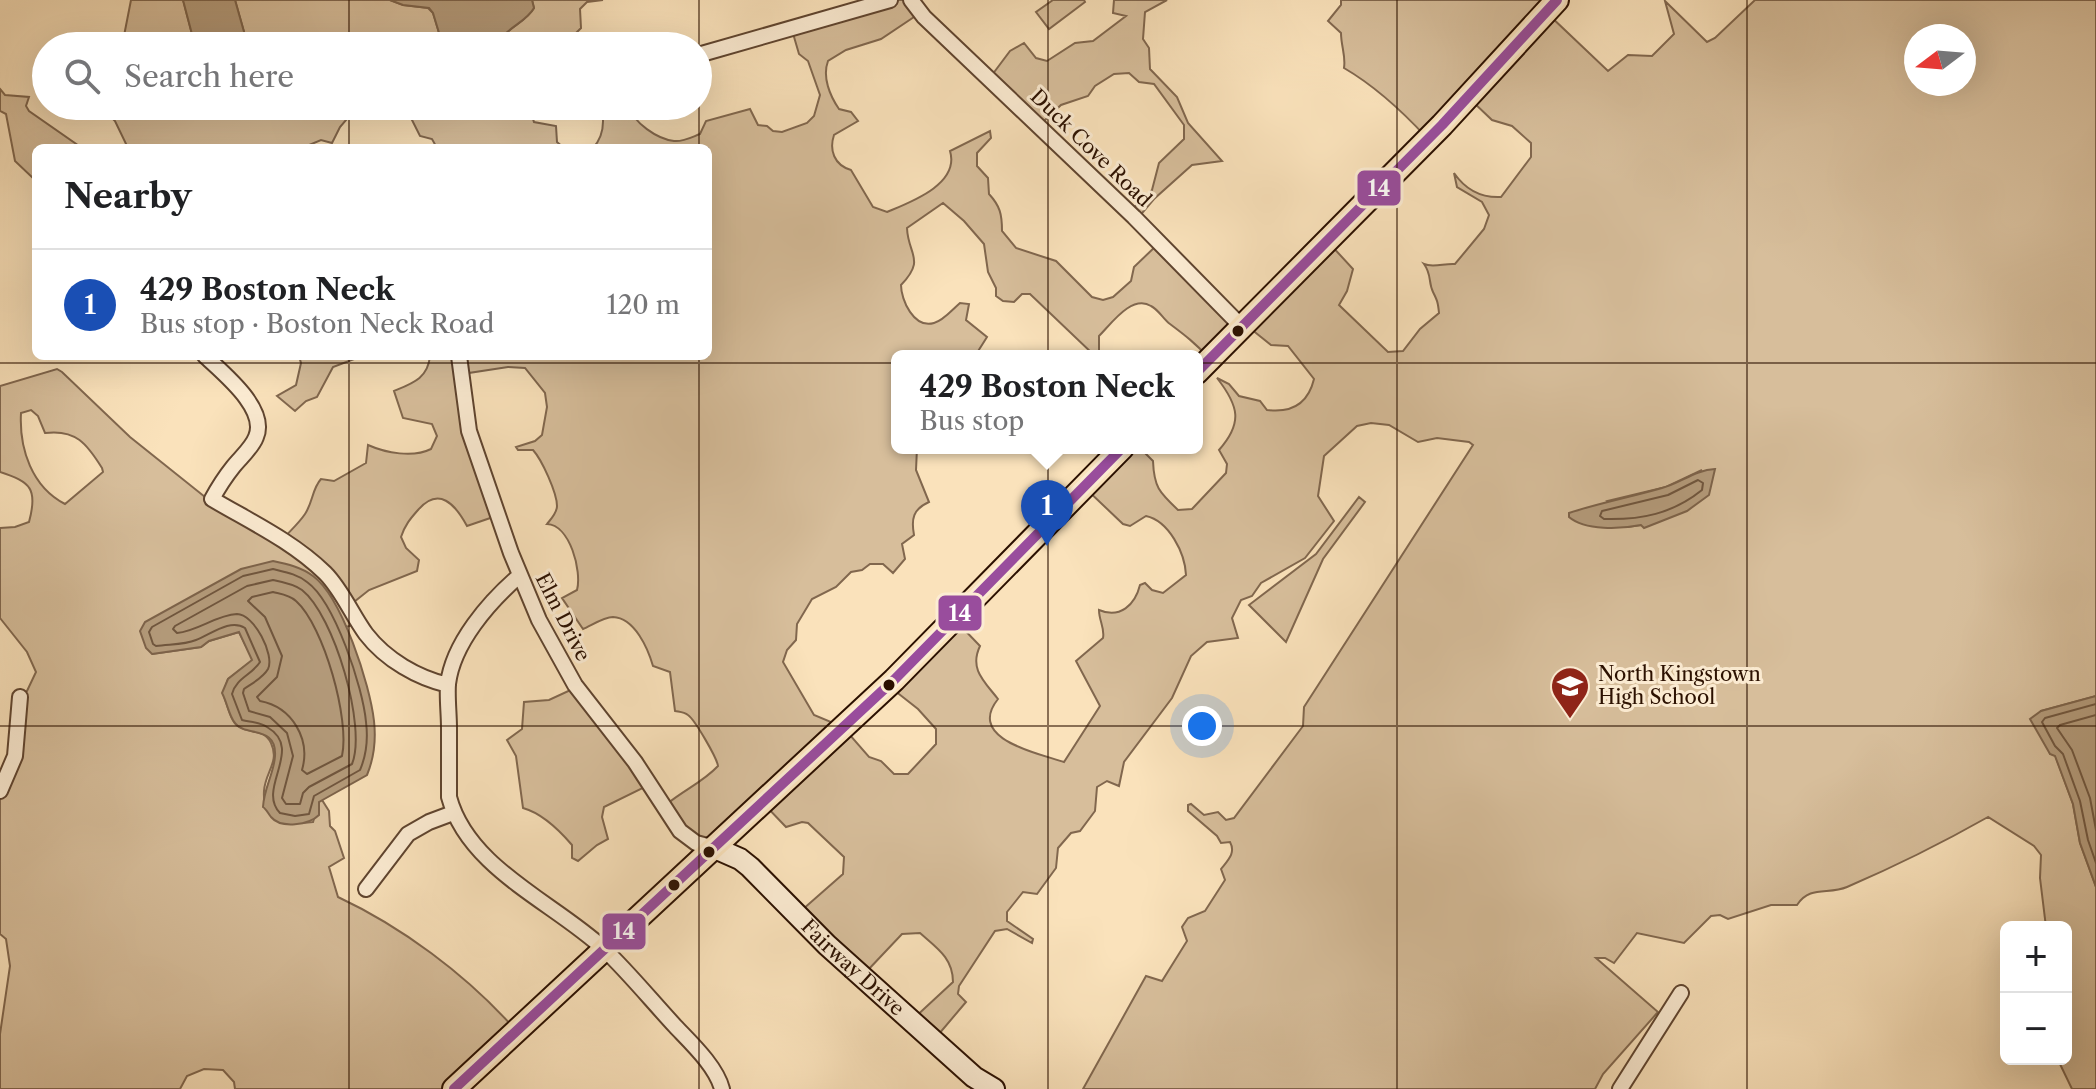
<!DOCTYPE html>
<meta charset="utf-8">
<style>
:root{--surface:#fff;--page:#f6f6f6;--text:#202124;--muted:#757577;--line:#e0e0e0;--accent:#b45309}
body{margin:0;font-family:"Libre Caslon Text",serif;background:var(--page);color:var(--text)}
.controls{position:absolute;right:24px;bottom:24px;display:grid;overflow:hidden;border-radius:12px;box-shadow:0 8px 32px #0002}
.controls button{width:72px;height:72px;display:grid;place-items:center;padding:0;border:0;border-bottom:2px solid var(--line);background:var(--surface);color:var(--text);font:40px sans-serif}
.compass{position:absolute;left:1904px;top:24px;width:72px;height:72px;border-radius:50%;background:var(--surface);box-shadow:0 8px 32px #0002;rotate:254deg}
.you{position:absolute;left:1202px;top:726px;width:28px;height:28px;margin:-20px;border:6px solid #fff;border-radius:50%;background:#1a73e8;box-shadow:0 0 0 12px #1a73e833}
.badge{display:grid;place-items:center;width:52px;height:52px;border-radius:50%;background:var(--accent);color:#fff;font-size:26px;font-weight:700}
.pin{position:absolute;translate:-50% -66px;filter:drop-shadow(0 2px 4px #0008)}
.pin::after{content:'';position:absolute;top:42px;width:28px;height:24px;background:inherit;clip-path:polygon(0 0,100% 0,50% 100%)}
.popup{position:absolute;left:891px;top:350px;width:312px;height:104px;box-sizing:border-box;display:grid;place-content:center;border-radius:12px;background:var(--surface);filter:drop-shadow(0 2px 6px #0005);font-size:26px;white-space:nowrap;color:var(--muted)}
.popup b{font-size:30px;color:var(--text)}
.popup::after{content:'';position:absolute;left:50%;top:100%;margin-left:-16px;border:16px solid transparent;border-top-color:var(--surface)}
.list{margin:0;padding:0;list-style:none}
h2{display:flex;justify-content:space-between;align-items:center;height:104px;margin:0;padding:0 32px;font-size:34px}
h2 small{font-size:26px;font-weight:400;color:var(--muted)}
.list li{display:grid;grid-template-columns:52px 1fr auto;gap:24px;align-items:center;box-sizing:border-box;height:112px;padding:0 32px;border-top:2px solid var(--line)}
.list b{display:block;font-size:30px;white-space:nowrap}
.list p{margin:0;font-size:26px;white-space:nowrap;color:var(--muted)}
.list em{font-size:26px;font-style:normal;color:var(--muted)}
.icon{flex:none;width:44px;height:44px;fill:none;stroke:currentColor;stroke-width:2;stroke-linecap:round;stroke-linejoin:round}
.map{position:relative;flex:none;width:2096px;height:1089px;overflow:hidden}
.search{position:absolute;background:var(--surface);box-shadow:0 8px 32px #0002;left:32px;top:32px;width:680px;height:88px;display:flex;align-items:center;gap:20px;box-sizing:border-box;padding:0 28px;border-radius:44px;color:var(--muted);font-size:30px}
.panel{position:absolute;background:var(--surface);box-shadow:0 8px 32px #0002;left:32px;top:144px;width:680px;height:216px;border-radius:12px}
.map>svg:first-child{display:block}
</style>
<div class="map">
<svg width="2096" height="1089" viewBox="0 0 2096 1089">
<rect width="100%" height="100%" fill="#fae2bb"/>
<filter id="stains"><feTurbulence type="fractalNoise" baseFrequency=".0025" numOctaves="4"/><feColorMatrix values="0 0 0 0 .2 0 0 0 0 .09 0 0 0 0 .02 0 0 0 .5 -.17"/></filter>
<radialGradient id="worn" r=".72"><stop offset=".6" stop-color="#630" stop-opacity="0"/><stop offset="1" stop-color="#630" stop-opacity=".3"/></radialGradient>
<!-- green -->
<path fill="#d7be9b" stroke="#81674e" stroke-width="2" fill-rule="evenodd" d="M131 0H183L193 38 192 46H122Z
M235 0H390L403 5 428 8 433 13 443 46H248Z
M532 0H603L587 2 580 9 581 28 569 40 570 46H498C503 28 525 24 534 8Z
M892 0H910L917 15 881 39 846 50 828 61C822 77 830 96 839 109L851 112 858 121 834 135C829 150 834 165 851 170L873 207 887 212C911 202 960 184 950 151L990 131 991 138 977 153V166L988 178 989 194C1000 206 1002 214 1002 231L1016 248 1056 261 1092 297 1103 300 1113 297 1131 281 1134 267 1157 245 1238 324 1209 358C1195 343 1186 336 1170 324 1163 319 1159 310 1151 306 1132 294 1111 324 1099 336V351L1104 356H1095L1030 294H1022L1014 302 1003 301 996 296V288L988 272 984 244 964 221 943 203 907 228C908 255 926 259 901 285 901 300 914 329 934 323 943 321 952 310 960 303L969 304 966 320 987 337 975 356H897V448H917L916 470 929 502C913 509 911 519 914 535L902 544 905 559 893 573 883 564H870L862 570 851 572 836 587 812 599 797 624 796 640 787 650 783 662 814 715 843 727 869 757 881 761 894 774H908L936 744V729L918 709 890 687 955 620 980 646C969 669 984 681 998 699 966 739 1037 753 1064 762L1100 706 1076 661 1103 638C1105 628 1099 621 1099 610 1120 619 1135 605 1140 585L1145 583 1152 590 1163 593 1186 575C1185 553 1169 521 1146 516L1130 526 1123 524 1084 487 1121 448H1140L1153 461C1154 487 1159 492 1178 510L1192 509 1226 473 1227 464 1219 450C1243 423 1239 406 1217 378L1229 384 1239 396 1260 401 1267 410C1291 413 1308 404 1314 379L1288 346 1271 345 1246 325 1329 243 1353 269 1347 291 1339 305 1388 352 1403 351 1420 329 1439 313C1438 302 1437 300 1433 292 1428 282 1432 275 1424 264 1433 268 1445 263 1455 264L1484 229 1489 215 1482 202 1457 187 1454 173C1465 189 1481 198 1501 197L1531 157V143L1512 126 1492 120 1470 99 1427 138C1403 112 1375 86 1344 68 1346 56 1341 46 1341 33L1328 21 1341 5V0H1556L1547 13 1608 71 1628 55 1652 56 1674 34 1665 1 1707 42 1715 38 1755 0H2096V696L2041 711 2050 754 2055 755 2073 804 2080 843 2096 887V1089H2072L2059 1062V1059H2066V927H2046L2040 878 2041 855 2034 846 1988 817C1942 843 1896 866 1847 887 1828 895 1810 885 1797 905H1771L1728 919 1720 915 1711 916 1684 943 1637 933 1614 963 1605 958H1596L1658 1012 1603 1074 1595 1089H1083L1146 976 1162 981 1187 941 1182 927 1188 918 1205 911 1225 880 1221 869C1228 860 1236 853 1230 842L1221 843 1217 836 1188 811V805L1191 804 1204 815 1218 812 1226 820 1234 818 1303 726 1304 707 1473 445 1469 442 1437 438 1418 442 1389 425 1371 423 1357 426 1324 456 1318 496 1334 521 1305 558 1261 583 1252 596 1241 600 1232 618 1238 638 1207 642 1191 656 1172 698 1124 762 1119 786 1107 781 1097 787 1095 811 1080 831 1071 833 1058 848 1056 868 1037 894 1023 892 1007 912V921L1033 939 1032 943 1007 929 995 931 959 986 958 994 966 1002 933 1041 912 1020 953 982C953 958 937 948 920 933L902 934 867 971 802 910 843 874 844 857 808 823 802 822 786 827 765 805 705 854 667 804C684 790 703 782 718 766 717 758 695 720 688 715 684 712 680 712 675 711L670 672 653 666C648 649 635 618 613 617 604 617 592 625 583 629L562 598 577 590C582 571 570 525 547 524 551 519 557 513 557 506 557 493 542 460 533 450H518L516 447 535 441 542 435 547 407 545 393 525 368 508 367 469 373 467 376 473 428 499 515 467 526C455 504 439 486 418 510 410 519 405 525 401 537L406 548 419 560 417 571 369 590 354 602 356 624 346 627 330 595 152 654 201 647 209 641 239 632 253 660 228 679 223 694C227 703 230 722 239 727 250 734 264 728 271 743 280 762 265 772 264 791 262 823 288 825 313 822L319 802 322 800 329 811 330 826 335 831 344 858 329 867 338 897C402 927 465 974 512 1026L455 1089H235L234 1082 223 1070 204 1069 187 1076 180 1089H0V1034L10 966 6 939 0 934V789L5 780 18 695 27 691 36 672 27 652 0 618V528L15 527 29 522C38 489 31 482 0 472V386L57 369 62 372 130 437 205 497 283 539C290 531 299 523 305 514 313 502 312 489 321 479L334 481 366 463 368 445C386 453 413 458 431 449L437 436 432 424 403 418 394 391C413 383 428 378 430 356L525 358 708 356V148H593C604 136 605 122 601 106H628C634 123 657 139 674 141 683 142 692 137 700 134L706 121 750 109 758 125 767 126 773 131 782 132 807 123 814 116 820 95 808 61 799 54 792 30ZM1916 36H1964V84H1916ZM31 410 38 416 45 433C76 429 87 444 102 468L103 472 65 504C32 487 19 449 21 413ZM1702 470 1641 525 1628 527 1607 501 1666 487Z
M1053 0H1084L1085 2 1049 29 1036 12Z
M1114 0H1167L1145 12 1143 39 1149 48 1150 69 1177 97 1188 123 1222 161 1192 165 1154 199 1138 218 1129 212 1152 190 1159 163 1184 139V125L1154 84 1139 82 1129 73 1114 74 1095 86 1088 96 1061 105 1041 124 989 79 1010 51 1024 43 1036 58 1047 61 1075 43 1093 41 1126 16 1113 13Z
M0 89 5 95 29 97 26 106 29 111 82 148H36V181L15 161 6 114 0 111Z
M100 106H177L232 114 243 106H358L340 127 332 143 321 140 302 148H128L115 121Z
M384 106H529L534 122 556 126 557 142 564 148H437L432 139 420 136 410 116 390 114Z
M299 356H372H362L333 367 317 397 306 401 295 411 277 396 296 385 301 363Z
M1359 497 1365 502 1323 559 1286 642 1249 605 1316 554Z
M577 687 651 784 604 807 602 817 608 839 597 845 578 861 572 858V845C560 831 541 813 523 808L516 756 507 740 522 729 524 702 549 700Z"/>
<!-- water -->
<path fill="#b49b7b" stroke="#7d634a" stroke-width="2" d="M183 0H235L248 46H192L193 38Z
M390 0H532L534 8C525 24 503 28 498 46H443L433 13 429 8 403 5Z
M1715 469 1709 495 1687 511 1644 528 1641 525C1621 529 1585 531 1569 517V513C1599 503 1631 497 1662 488 1681 483 1695 470 1715 469Z
M273 561C287 564 301 567 313 576 342 597 370 685 374 721 376 739 374 758 367 775L319 802V815C309 825 281 829 271 817 268 813 266 809 263 807 264 788 274 773 275 756 277 725 245 737 235 723 229 716 227 702 222 693L228 679 252 660 239 632 209 641 201 647 152 654 146 648 140 631 145 622 241 569Z
M2096 696V887L2080 843 2073 804 2055 756 2050 754 2030 719 2041 711Z"/>
<g fill="none" stroke-linecap="round" stroke-linejoin="round">
<!-- shore -->
<path stroke="#70563e" stroke-width="2" d="M1698 480 1703 483 1702 490C1672 514 1641 520 1604 519L1600 516 1602 511 1668 495Z
M273 569C285 572 297 574 307 582 335 602 363 688 366 722 368 738 366 756 360 770L314 796 309 814 295 816 280 813C256 788 305 749 267 727 260 722 250 722 242 720L232 694C236 678 252 675 260 662L245 628C230 618 210 635 196 640 184 645 169 644 156 646L153 644 149 632 152 627 243 576Z
M273 580C283 582 294 584 302 590 334 615 367 727 352 764L309 787 303 793 300 804H286L282 798 293 756 287 733 270 717 249 711 243 693 244 689C251 684 263 678 268 669 275 655 254 614 237 614 216 615 198 631 177 633L173 629 175 626 247 586Z
M273 592C281 594 290 595 296 601 324 626 350 720 342 756L307 774 302 770C311 739 292 707 260 701L257 697 277 677 282 656 265 617 248 601 252 597Z
M2096 704 2045 718 2042 722 2055 746 2063 754 2080 801 2088 840 2096 863
M2096 715 2060 725 2057 728 2072 750 2090 798 2096 830"/>
<!-- street casing -->
<g stroke="#5f442f" stroke-width="18">
<path id="street" d="M911 0 924 17 1134 217 1242 327
M698 55 890 0
M205 356C224 374 268 409 256 437 252 448 240 458 233 467 225 477 218 488 212 499 251 522 292 541 325 573 342 590 352 615 366 634 386 660 418 678 448 685
M459 356 469 431 511 553 539 620 575 685 635 762 680 831 696 843 715 848
M519 576C489 602 453 643 448 684 447 698 449 714 449 728 449 751 449 774 449 797 468 868 553 902 604 949 629 973 651 1000 675 1026 691 1043 716 1066 722 1089
M0 791 15 756 20 697
M366 889 408 834 429 822 453 813
M1620 1089 1681 993"/>
</g>
<!-- secondary casing -->
<g stroke="#2b1000" stroke-width="24">
<g id="secondary">
<path id="s1" d="M715 848 740 859 750 867 827 945 974 1077 994 1089"/>
</g>
</g>
<!-- primary casing -->
<g stroke="#2b1000" stroke-width="26">
<path id="primary" d="M1197 372 1442 125 1557 0
M454 1089 894 680 1122 448"/>
</g>
<!-- street -->
<use href="#street" stroke="#fcecd3" stroke-width="14"/>
<!-- secondary -->
<use href="#secondary" stroke="#fcecd3" stroke-width="20"/>
<!-- primary -->
<use href="#primary" stroke="#fae2bb" stroke-width="22"/>
<!-- bus-1 casing -->
<g stroke="#fcecd3" stroke-width="16">
<path id="bus-1" d="M1197 372 1442 125 1557 0
M454 1089 894 680 1122 448"/>
</g>
<!-- bus-1 -->
<use href="#bus-1" stroke="#994d9d" stroke-width="10"/>
</g>
<!-- grid -->
<path fill="none" stroke="#2b1000" stroke-width="2" stroke-opacity="0.55" d="M349 0V46M699 0V148M1048 0V1089M1397 0V1089M1747 0V1089M349 106V148M349 356V1089M699 356V1089M0 363H2096M0 726H2096"/>
<!-- icons -->
<defs>
<g id="school-pin" transform="scale(2)"><path d="M0 17L-7.5 6A9.5 9.5 0 1 1 7.5 6Z" fill="#8f2418" stroke="#fcecd3"/><path d="M0-5L7-2L0 1L-7-2ZM-4 1L0 2.5L4 1V4Q0 6-4 4Z" fill="#fff"/></g>
</defs>
<g fill-rule="evenodd">
<use href="#school-pin" x="1570" y="686"/>
</g>
<!-- markers -->
<g fill="#2b1000" stroke="#fcecd3" stroke-width="3">
<circle cx="1238" cy="331" r="7"/>
<circle cx="889" cy="685" r="7"/>
<circle cx="709" cy="852" r="7"/>
<circle cx="674" cy="885" r="7"/>
</g>
<g text-anchor="middle" stroke-width="6" stroke-linejoin="round" paint-order="stroke">
<!-- street labels -->
<g font-size="20" fill="#2b1000" stroke="#fcecd3">
<text transform="translate(1091 148) rotate(44)" y="7">Duck Cove Road</text>
<text transform="translate(563 617) rotate(63)" y="7">Elm Drive</text>
<text dy="7" stroke="none"><textPath href="#s1" startOffset="184">Fairway Drive</textPath></text>
</g>
<!-- poi labels -->
<g font-size="20" fill="#2b1000" stroke="#fcecd3" text-anchor="start">
<text x="1598" y="681">North Kingstown<tspan x="1598" dy="23">High School</tspan></text>
</g>
</g>
<g stroke="#fcecd3" stroke-width="3">
<rect x="1356" y="169" width="46" height="38" rx="8" fill="#994d9d"/>
<rect x="937" y="594" width="46" height="38" rx="8" fill="#994d9d"/>
<rect x="601" y="912" width="46" height="39" rx="8" fill="#994d9d"/>
</g>
<g font-size="22" text-anchor="middle" font-weight="bold" fill="#fff">
<text x="1379" y="196">14</text>
<text x="960" y="621">14</text>
<text x="624" y="939">14</text>
</g>
<rect width="100%" height="100%" filter="url(#stains)"/>
<rect width="100%" height="100%" fill="url(#worn)"/>
</svg>
<div class="controls">
<button>+</button>
<button>−</button>
</div>
<svg class="compass" viewBox="-18 -18 36 36"><path d="M0-13l5 13h-10z" fill="#e53935"/><path d="M0 13l5-13h-10z" fill="#757577"/></svg>
<div class="you"></div>
<div class="pin badge" style="left:1047px;top:546px;background:#1a4fb4">1</div>
<div class="popup"><b>429 Boston Neck</b>Bus stop</div>
<div class="search"><svg class="icon" aria-label="search" viewBox="0 0 24 24"><circle cx="10" cy="10" r="6"/><path d="M15 15l6 6"/></svg>Search here</div>
<section class="panel">
<h2>Nearby<small></small></h2>
<ul class="list">
<li><span class="badge" style="background:#1a4fb4">1</span><div><b>429 Boston Neck</b><p>Bus stop · Boston Neck Road</p></div><em>120 m</em></li>
</ul>
</section>
</div>
